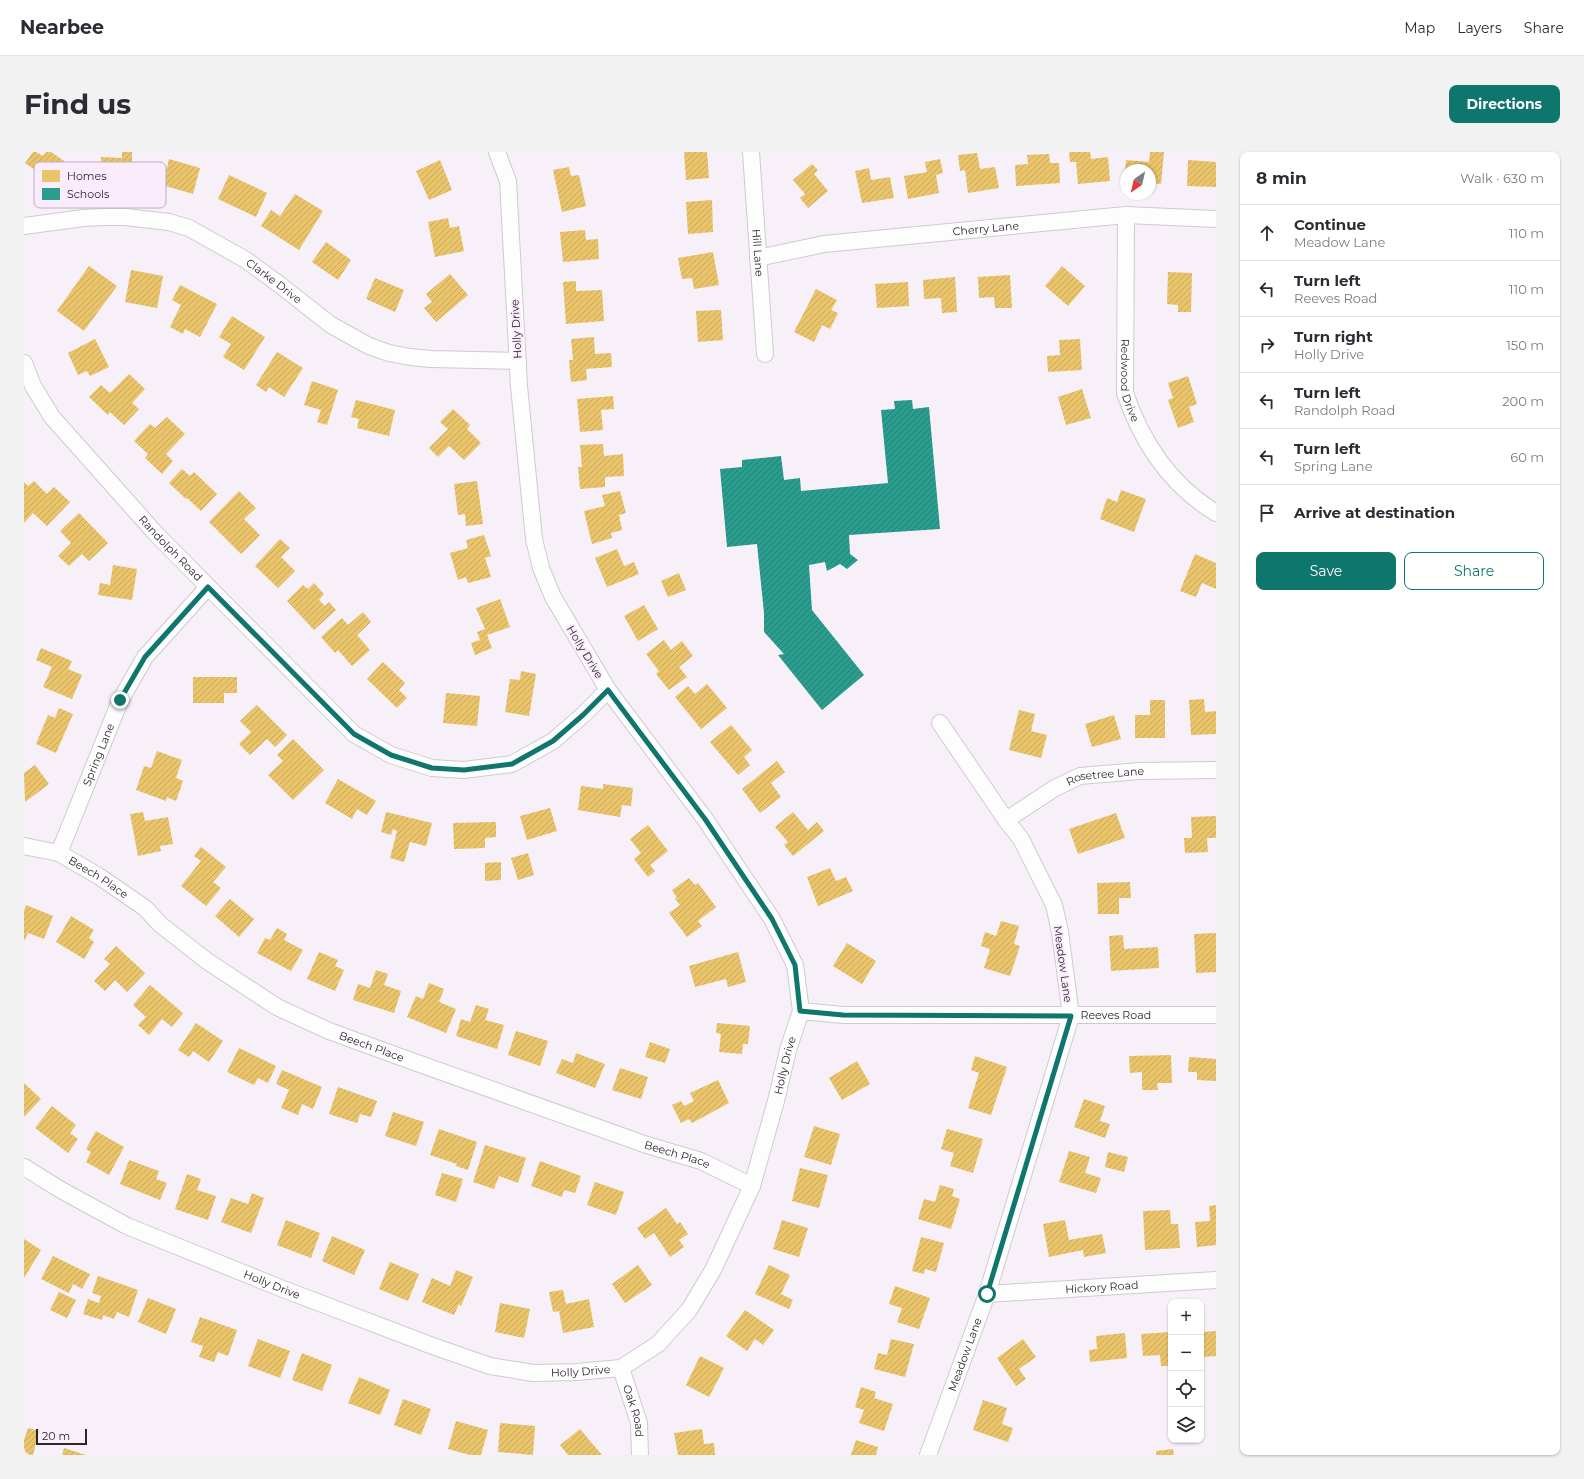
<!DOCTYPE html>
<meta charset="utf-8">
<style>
:root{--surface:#fff;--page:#f2f2f3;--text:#2b2b33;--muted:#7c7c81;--line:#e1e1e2;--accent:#0f766e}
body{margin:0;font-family:Montserrat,sans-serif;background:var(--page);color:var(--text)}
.controls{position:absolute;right:12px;bottom:12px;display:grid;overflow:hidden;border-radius:8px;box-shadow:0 1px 3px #0004}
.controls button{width:36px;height:36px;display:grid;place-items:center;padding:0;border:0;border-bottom:1px solid var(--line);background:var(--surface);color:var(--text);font:20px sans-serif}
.compass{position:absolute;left:1096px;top:12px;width:36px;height:36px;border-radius:50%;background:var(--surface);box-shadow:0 1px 3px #0004;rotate:214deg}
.scale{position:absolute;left:12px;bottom:10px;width:51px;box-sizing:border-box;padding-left:4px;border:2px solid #2a252b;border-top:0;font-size:11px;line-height:14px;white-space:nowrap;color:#2a252b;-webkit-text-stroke:3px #faecfc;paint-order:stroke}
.stop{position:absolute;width:12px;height:12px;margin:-9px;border:3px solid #0f766e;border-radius:50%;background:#fff}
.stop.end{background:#0f766e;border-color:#fff;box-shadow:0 1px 4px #0008}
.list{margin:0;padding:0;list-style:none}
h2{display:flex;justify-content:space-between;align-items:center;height:52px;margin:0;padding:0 16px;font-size:17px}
h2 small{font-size:13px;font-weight:400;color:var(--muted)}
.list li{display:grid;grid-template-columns:26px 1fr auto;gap:12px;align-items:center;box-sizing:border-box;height:56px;padding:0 16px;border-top:1px solid var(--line)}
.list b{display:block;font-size:15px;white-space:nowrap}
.list p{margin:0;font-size:13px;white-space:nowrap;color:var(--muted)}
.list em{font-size:13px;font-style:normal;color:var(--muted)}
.actions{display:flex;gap:8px;padding:12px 16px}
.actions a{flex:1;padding:9px 0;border:1px solid var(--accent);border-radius:8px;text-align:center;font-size:14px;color:var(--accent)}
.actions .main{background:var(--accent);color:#fff}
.icon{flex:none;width:22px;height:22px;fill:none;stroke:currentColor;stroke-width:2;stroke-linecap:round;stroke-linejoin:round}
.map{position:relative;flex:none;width:1192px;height:1303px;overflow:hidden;border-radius:8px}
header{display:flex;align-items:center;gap:24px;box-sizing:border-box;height:56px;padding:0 20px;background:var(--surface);border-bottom:1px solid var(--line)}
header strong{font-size:19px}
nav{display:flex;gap:22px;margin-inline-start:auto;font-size:14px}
.intro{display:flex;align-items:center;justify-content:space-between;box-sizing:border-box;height:96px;padding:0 24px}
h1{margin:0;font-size:28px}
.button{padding:10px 18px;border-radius:8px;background:var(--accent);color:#fff;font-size:14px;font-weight:700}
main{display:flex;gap:24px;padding:0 24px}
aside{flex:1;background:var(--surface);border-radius:8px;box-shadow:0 1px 3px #0004}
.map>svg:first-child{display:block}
</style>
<header>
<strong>Nearbee</strong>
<nav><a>Map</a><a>Layers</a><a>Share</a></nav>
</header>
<div class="intro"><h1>Find us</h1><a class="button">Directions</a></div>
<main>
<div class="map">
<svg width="1192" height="1303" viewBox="0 0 1192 1303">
<defs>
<pattern id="homes-hatch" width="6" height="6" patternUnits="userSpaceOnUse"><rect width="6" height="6" fill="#e9c46a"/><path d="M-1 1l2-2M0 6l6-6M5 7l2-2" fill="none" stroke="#c8a85c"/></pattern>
<pattern id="schools-hatch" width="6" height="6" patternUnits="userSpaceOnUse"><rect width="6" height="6" fill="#2a9d8f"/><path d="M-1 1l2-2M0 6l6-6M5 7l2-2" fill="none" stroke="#248075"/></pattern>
</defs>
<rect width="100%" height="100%" fill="#f7f0f8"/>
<!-- homes -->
<path fill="url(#homes-hatch)" d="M9 0H12L19 4 22 0H27L52 17 38 37 1 11Z
M98 0H108V13L120 14 119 31 77 30V5L98 6Z
M660 0H683L685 26 662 28Z
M1045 0H1066L1067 7 1084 5 1086 29 1054 32 1052 10H1046Z
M1126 0H1140L1137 32 1126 31V18H1101L1102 8 1125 10Z
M953 1 956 17 971 15 975 36 944 41 941 18 936 19 934 3Z
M1025 2 1026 11H1035L1036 31 992 34 991 13 1004 12 1003 3Z
M145 7 176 16 169 42 128 30 133 13 143 16Z
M916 7 919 21 912 23 915 41 884 47 880 24 903 20 901 10Z
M416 8 428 38 405 48 392 19Z
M1164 8 1192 10V35L1163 34Z
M788 12 794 18 790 22 804 39 784 56 776 46 781 42 769 28Z
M545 15 547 24 555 23 562 54 538 60 529 18Z
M845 16 847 28 866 25 870 46 838 51 831 19Z
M205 23 243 41 232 65 194 47Z
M271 42 299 59 275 98 237 74 247 58 256 64Z
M688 48 689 80 664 82 662 50Z
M424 66 426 76 435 74 440 99 411 105 404 70Z
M561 78 562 88 574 87 575 107 539 110 536 80Z
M302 90 327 108 314 128 288 110Z
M689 100 695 133 670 137 668 126 658 127 654 106Z
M65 114 93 134 60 179 33 159Z
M1038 114 1061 134 1044 154 1021 134Z
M107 118 139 124 133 156 101 150Z
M1144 120 1168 121 1167 160H1154V153L1143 152Z
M426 122 444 143 412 170 400 156 408 150 402 142Z
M986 123 988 156H971L970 145 955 146 954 125Z
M931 125 933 160 918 161 917 146 900 147 899 128Z
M351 126 380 138 371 160 342 147Z
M552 129V139L578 138 580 169 542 172 539 130Z
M884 130 885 154 853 156 851 132Z
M156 133 193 152 176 185 161 177 159 182 146 175 157 153 148 148Z
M792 137 813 148 807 158 814 161 806 177 798 173 790 190 770 180Z
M697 158 699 188 674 190 672 159Z
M208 164 241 185 220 218 199 205 207 192 195 185Z
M570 185 571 202 587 201 588 215 562 217 563 228 547 230 545 208H549L547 187Z
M71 187 85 215 66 224 63 219 54 223 44 201Z
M1056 187 1058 218 1024 220 1023 204 1036 203 1035 188Z
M253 200 279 216 260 245 245 235 242 240 232 233Z
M105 222 121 237 108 251 115 257 100 273 86 260 84 263 65 245 77 233 86 241Z
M1164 224 1173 252 1165 255 1170 270 1154 276 1144 248 1149 246 1144 231Z
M288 229 314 238 303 273 293 270 297 258 280 253Z
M1058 237 1067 266 1042 273 1034 245Z
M589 244 590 257 577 258 579 278 556 280 553 247Z
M332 248 371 258 365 284 333 276 335 267 327 265Z
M429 257 446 273 443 277 457 291 440 308 425 294 414 305 405 296 424 277 416 270Z
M143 265 161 282 142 302 149 309 138 322 121 306 124 302 110 289 126 272 131 276Z
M579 292 580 304 599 302 600 324 581 325V335L556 337 554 315H558L556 293Z
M158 317 166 324 170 320 193 342 177 359 163 346 162 347 145 331Z
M10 329 23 342 30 335 46 350 23 374 9 361 0 371V330L4 334Z
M453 329 459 372 442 374 441 362 434 363 430 332Z
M1097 338 1122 347 1110 380 1076 367 1083 346 1093 350Z
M215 339 232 356 220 367 236 383 217 402 185 370Z
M596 339 602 361 595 363 598 378 587 381 588 386 568 392 560 359 581 354 578 343Z
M55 361 84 391 65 409 58 402 45 414 34 404 47 391 36 379Z
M460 383 467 404 461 406 467 425 444 431 442 425 434 428 426 401 444 396 442 388Z
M256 387 266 396 257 405 271 419 254 436 231 414Z
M593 397 600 414 610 410 615 422 583 435 571 406Z
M1171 402 1192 411V437L1178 431 1172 445 1156 439Z
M89 413 113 417 108 448 74 443 76 431 86 433Z
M655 421 662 438 644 445 637 429Z
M290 431 300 442 295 448 301 454 305 450 312 458 290 478 263 449 279 433 284 437Z
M476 447 486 475 463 483 468 496 451 503 447 491 456 488 453 480 461 477 452 456Z
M620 453 634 477 614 489 600 464Z
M339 460 347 470 333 483 346 498 328 514 314 498 311 501 297 485 318 466 324 473Z
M640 488 647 498 658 489 669 504 655 515 663 525 645 538 632 522 635 519 622 502Z
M17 496 48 509 44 517 58 523 48 547 19 535 28 515 12 508Z
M359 510 381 531 375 538 383 546 373 556 343 527Z
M497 519 512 522 505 564 481 560 486 527 496 528Z
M169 525H213V541H200V551H169Z
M683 532 703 556 677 577 651 545 664 534 671 542Z
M422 541 456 544 453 574 419 571Z
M1180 547 1181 560 1192 559V582L1167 583 1165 548Z
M1126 548H1141V586H1111V563H1126Z
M233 553 263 583 251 595 243 587 226 603 215 592 227 580 216 569Z
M35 556 49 562 32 601 12 592 24 563 31 566Z
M995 558 1011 562 1007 579 1023 583 1017 606 985 598Z
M1090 563 1097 587 1068 595 1061 572Z
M707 573 728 598 720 605 726 613 714 623 686 590Z
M269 587 300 618 269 648 244 623 259 609 253 603Z
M133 599 158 608 152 626 159 629 152 649 143 645 142 649 112 638 120 614 127 616Z
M753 609 761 620 747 631 757 645 736 661 718 637Z
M11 613 25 632 1 650 0 621Z
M314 627 352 649 343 663 333 657 328 667 301 651Z
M579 632 609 636 607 654 598 653 596 665 554 658 557 634 579 637Z
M526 656 533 679 503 688 496 664Z
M119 660 121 669 144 665 149 692 136 694 137 699 114 704 106 662Z
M362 660 408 671 402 694 386 690 380 710 366 706 373 679 369 677 367 683 357 680Z
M769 660 784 678 793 670 800 679 769 704 760 693 764 690 751 675Z
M1092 661 1101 686 1054 702 1045 677Z
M1192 664V686H1183L1184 700 1161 701 1160 686H1168L1167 665Z
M472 670V685L461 686V696L430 697 429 671Z
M624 673 644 699 626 713 631 719 624 725 610 707 617 701 606 687Z
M177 695 202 715 189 730 197 736 182 754 157 734 177 709 170 704Z
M504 701 510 723 494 728 487 706Z
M477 710V728L461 729V711Z
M806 716 812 729 822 725 829 739 794 754 783 725Z
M665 726 671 733 674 731 692 755 674 769 678 774 663 785 645 761 656 753 651 747 653 746 648 738Z
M1106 730 1107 746H1095V762H1074L1073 731Z
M206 747 230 767 215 785 191 764Z
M2 753 29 764 20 787 4 781 0 789V759Z
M47 764 70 778 65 786 70 790 60 807 32 790Z
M977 769 995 774 990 792 996 794 986 824 960 816 966 797 957 794 961 780 972 784Z
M253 776 263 782 260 788 279 798 267 819 233 801 241 786 246 788Z
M1192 781V820L1172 821 1170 782Z
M1099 783 1100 797 1134 795 1135 816 1087 819 1085 784Z
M823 791 852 809 838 832 809 814Z
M92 794 121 821 103 840 91 828 81 839 70 829 86 812 80 807Z
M295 800 314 808 311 814 320 818 311 839 283 827Z
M714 800 722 830 704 835 702 827 671 835 665 814Z
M352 818 364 822 360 833 377 839 370 861 329 848 334 832 346 836Z
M405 831 420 837 415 850 432 857 422 881 383 865 392 844 399 847Z
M126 833 159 861 148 875 138 867 125 883 114 873 122 865 109 853Z
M452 853 465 857 461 868 480 873 473 897 432 884 437 867 446 870Z
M172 871 199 889 185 910 169 899 165 905 154 898Z
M693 871 726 874 724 892H719L718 902 695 900 697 882 692 881Z
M492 879 524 889 516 914 484 903Z
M626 890 646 897 641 911 621 905Z
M215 896 252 914 244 931 234 926 230 933 203 920Z
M552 901 581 912 571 936 532 921 538 907 549 911Z
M1147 903 1148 931H1133L1134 938H1118V920L1106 921 1105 904Z
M951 904 983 915 967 963 944 956 955 921 947 918Z
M1165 905 1192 907V929L1173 928V920H1164Z
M833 909 846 932 818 948 805 926Z
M596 916 624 925 617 947 588 938Z
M258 918 298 935 289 957 278 952 274 963 257 956 265 938 252 932Z
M694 928 705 951 668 971 665 967 657 971 648 953 657 949 660 954 670 949 666 941Z
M0 931 17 947 0 965Z
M314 935 353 949 347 965 336 962 333 971 305 962Z
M1060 947 1081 954 1076 969 1086 972 1081 986 1050 975Z
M28 954 52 973 46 981 54 987 44 1001 11 976Z
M369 960 400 970 392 994 361 984Z
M790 974 816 982 807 1013 780 1005Z
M415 977 453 990 444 1018 432 1014 433 1012 406 1003Z
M923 977 959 987 949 1021 926 1014 930 1001 917 997Z
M72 979 100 995 85 1023 62 1010 67 1000 62 997Z
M461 993 502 1006 494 1031 475 1024 470 1037 449 1030Z
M1045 999 1066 1005 1061 1021 1077 1026 1072 1041 1035 1030Z
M1084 1000 1104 1005 1100 1020 1081 1015Z
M105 1008 135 1019 132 1027 143 1031 136 1048 96 1032Z
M516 1009 557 1024 551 1041 540 1038 538 1045 507 1034Z
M776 1016 804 1023 795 1056 768 1049Z
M418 1021 439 1027 432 1050 411 1043Z
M163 1022 177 1027 173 1038 192 1044 184 1068 151 1057Z
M571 1030 600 1040 592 1063 563 1053Z
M916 1033 930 1037 928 1044 936 1047 927 1077 894 1067 900 1047 911 1050Z
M228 1041 240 1046 227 1081 197 1070 207 1046 224 1052Z
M1192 1053V1093L1173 1095 1171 1070 1186 1069 1185 1054Z
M642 1056 653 1072 656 1070 664 1082 655 1088 660 1095 646 1105 630 1081 621 1087 613 1076Z
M1146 1058 1147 1072H1154L1156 1096 1121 1098 1119 1059Z
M262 1068 296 1081 287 1106 253 1093Z
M758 1068 784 1076 775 1105 749 1097Z
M1041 1068 1045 1088 1078 1082 1082 1101 1060 1105 1059 1098 1025 1105 1019 1072Z
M308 1084 341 1098 330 1123 298 1109Z
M897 1085 920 1091 912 1120 901 1117 900 1122 888 1119Z
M0 1087 17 1098 0 1126Z
M29 1104 66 1122 58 1137 49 1132 45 1141 17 1127Z
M366 1110 395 1122 384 1149 355 1137Z
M614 1113 628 1133 601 1151 588 1132Z
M745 1113 766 1123 757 1142 769 1148 765 1157 731 1142Z
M432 1118 449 1125 437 1154 435 1152 430 1163 398 1150 408 1126 426 1134Z
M74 1124 114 1138 105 1165 93 1160 90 1167 79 1163 78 1168 59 1162 64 1147 75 1151 77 1144 68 1141Z
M871 1134 906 1146 895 1177 873 1170 878 1156 865 1152Z
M539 1138 542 1152 565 1147 570 1175 539 1181 535 1159 529 1160 525 1140Z
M35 1140 52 1148 43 1166 26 1158Z
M124 1146 152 1157 142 1182 114 1170Z
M476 1151 506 1157 500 1186 471 1180Z
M721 1158 750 1178 739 1193 731 1187 723 1199 702 1184Z
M176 1165 213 1178 204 1204 194 1200 190 1210 175 1205 179 1194 167 1190Z
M1192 1179V1204L1179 1205 1177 1180Z
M1147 1180V1214H1137L1136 1203 1119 1204 1117 1182Z
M1101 1181 1103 1206 1066 1210 1065 1198 1073 1197 1072 1184Z
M234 1187 266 1199 256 1226 224 1214Z
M867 1187 890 1192 881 1225 850 1217 854 1201 863 1203Z
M999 1187 1012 1205 995 1217 1002 1227 992 1234 973 1206Z
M278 1201 308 1213 298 1239 268 1228Z
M676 1204 700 1216 685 1245 662 1233Z
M335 1225 366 1238 356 1263 324 1251Z
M837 1235 852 1240 850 1246 869 1252 860 1279 835 1271 840 1258 831 1255Z
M379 1247 407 1257 397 1283 370 1273Z
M959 1248 983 1256 978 1272 989 1276 984 1290 949 1278Z
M432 1269 464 1278 457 1303H446L424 1297Z
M476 1271 511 1274 509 1303 474 1300Z
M4 1276 15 1279 9 1303H0V1288Z
M556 1277 578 1303H544L536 1293Z
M678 1277 680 1292 690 1291 691 1303H654L650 1281Z
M832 1288 854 1295 852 1303H827Z
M40 1296 62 1303H38Z
M1149 1297 1150 1303H1132V1299Z"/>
<!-- schools -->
<path fill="url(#schools-hatch)" d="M888 248 889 257 905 255 916 377 825 383 826 402 834 408 823 417 816 412 803 419 801 410 785 413 788 458 840 523 798 558 754 503 760 502 740 480V461L733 392 703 395 696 317 718 315V308L757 304 760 328 776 326 777 339 864 331 857 258 871 257 870 249Z"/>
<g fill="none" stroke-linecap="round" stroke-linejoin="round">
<!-- minor casing -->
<g stroke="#cfcad0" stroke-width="18">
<g id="minor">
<path id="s1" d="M727 0 741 202"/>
<path id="s2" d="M1102 63 1101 241C1118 291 1146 333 1192 361"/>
<path id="s3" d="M0 74 59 66 80 65H101L145 70 165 76 222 108 256 133 307 173 345 194 365 201 386 205 407 207 494 209"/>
<path id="s4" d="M734 106 800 92 1102 63 1192 67"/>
<path id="s5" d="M0 211 9 234 28 265 133 383 330 582 367 603 408 616 440 618 488 612 529 589 559 563 584 538"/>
<path id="s6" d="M982 668 1031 636 1056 624 1115 619 1192 618"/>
<path id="s7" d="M0 694 35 701 76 725 121 756 137 773 183 809 253 855 305 879 382 907 623 993 677 1009 728 1034"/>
<path id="s8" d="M35 701 96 549 121 505 184 435"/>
<path id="s9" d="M777 859 819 863H1192"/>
<path id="s10" d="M0 1015 37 1038 103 1074 259 1137 406 1193 466 1214 509 1221 553 1220 597 1216 634 1192 665 1158 689 1118 728 1034 752 949 764 898 777 859 771 813 748 767 681 667 584 538 529 445 517 416 510 387 495 234 484 29 473 0"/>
<path id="s11" d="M963 1142 1192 1128"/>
<path id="s12" d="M597 1216 615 1271 616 1303"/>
<path id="s13" d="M904 1303 963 1142 1047 864 1036 780 1030 753 997 687 982 668 916 571"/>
</g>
</g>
<!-- minor -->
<use href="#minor" stroke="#fefdfe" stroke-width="16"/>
</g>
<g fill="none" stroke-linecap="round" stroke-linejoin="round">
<!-- route -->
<path stroke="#0f766e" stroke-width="5" d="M96 548 121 505 184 435 330 582 367 603 408 616 440 618 488 612 529 589 559 563 584 538 681 667 748 767 771 813 776 859 819 863 1047 864 963 1142"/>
</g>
<g text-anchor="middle" stroke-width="4" stroke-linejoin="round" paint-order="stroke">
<!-- street labels -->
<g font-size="11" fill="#2a252b" stroke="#faecfc">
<text dy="4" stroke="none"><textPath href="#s4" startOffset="230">Cherry Lane</textPath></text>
<text dy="4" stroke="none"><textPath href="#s1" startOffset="101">Hill Lane</textPath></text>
<text dy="4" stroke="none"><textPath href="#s3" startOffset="267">Clarke Drive</textPath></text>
<text transform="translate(492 177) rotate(-93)" y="4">Holly Drive</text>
<text dy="4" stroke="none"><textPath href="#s2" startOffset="166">Redwood Drive</textPath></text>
<text dy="4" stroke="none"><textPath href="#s5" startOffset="238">Randolph Road</textPath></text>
<text transform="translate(561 500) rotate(59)" y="4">Holly Drive</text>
<text dy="4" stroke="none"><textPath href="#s8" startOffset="106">Spring Lane</textPath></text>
<text dy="4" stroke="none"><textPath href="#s6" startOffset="111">Rosetree Lane</textPath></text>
<text dy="4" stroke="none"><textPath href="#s7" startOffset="82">Beech Place</textPath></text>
<text transform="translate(1039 812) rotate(82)" y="4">Meadow Lane</text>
<text dy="4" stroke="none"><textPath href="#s9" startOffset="315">Reeves Road</textPath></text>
<text dy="4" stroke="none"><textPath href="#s7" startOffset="406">Beech Place</textPath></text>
<text dy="4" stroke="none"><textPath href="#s10" startOffset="994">Holly Drive</textPath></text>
<text dy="4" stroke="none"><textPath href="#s7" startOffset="730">Beech Place</textPath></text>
<text dy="4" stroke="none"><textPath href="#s10" startOffset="275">Holly Drive</textPath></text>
<text dy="4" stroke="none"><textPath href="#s11" startOffset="115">Hickory Road</textPath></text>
<text dy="4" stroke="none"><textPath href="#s13" startOffset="107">Meadow Lane</textPath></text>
<text dy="4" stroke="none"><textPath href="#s10" startOffset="599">Holly Drive</textPath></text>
<text dy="4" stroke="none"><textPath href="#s12" startOffset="45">Oak Road</textPath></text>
</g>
</g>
<!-- legend -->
<rect x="10" y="10" width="132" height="46" rx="6" fill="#faecfc" stroke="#bcb0bd" stroke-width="1"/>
<rect x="18" y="18" width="18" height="12" fill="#e9c46a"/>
<rect x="18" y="36" width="18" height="12" fill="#2a9d8f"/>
<g font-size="11" fill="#2a252b">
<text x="43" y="28">Homes</text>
<text x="43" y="46">Schools</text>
</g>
</svg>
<div class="controls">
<button>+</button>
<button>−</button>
<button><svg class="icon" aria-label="locate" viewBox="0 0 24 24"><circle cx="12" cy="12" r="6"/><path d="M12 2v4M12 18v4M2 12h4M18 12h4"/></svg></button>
<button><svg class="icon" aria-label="layers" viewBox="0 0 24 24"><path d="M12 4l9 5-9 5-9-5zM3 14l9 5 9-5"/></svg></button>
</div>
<svg class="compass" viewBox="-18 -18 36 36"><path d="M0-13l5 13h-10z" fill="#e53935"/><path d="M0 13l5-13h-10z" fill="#7c7c81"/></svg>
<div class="scale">20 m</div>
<div class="stop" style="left:963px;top:1142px"></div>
<div class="stop end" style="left:96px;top:548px"></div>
</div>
<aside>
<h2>8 min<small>Walk · 630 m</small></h2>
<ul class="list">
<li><svg class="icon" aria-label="ahead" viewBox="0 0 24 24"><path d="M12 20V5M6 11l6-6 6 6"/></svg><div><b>Continue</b><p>Meadow Lane</p></div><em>110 m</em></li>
<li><svg class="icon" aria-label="left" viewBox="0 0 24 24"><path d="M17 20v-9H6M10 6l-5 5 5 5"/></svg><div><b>Turn left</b><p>Reeves Road</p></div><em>110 m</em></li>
<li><svg class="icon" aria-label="right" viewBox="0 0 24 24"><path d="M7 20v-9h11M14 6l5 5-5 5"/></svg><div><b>Turn right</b><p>Holly Drive</p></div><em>150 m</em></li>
<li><svg class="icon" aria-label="left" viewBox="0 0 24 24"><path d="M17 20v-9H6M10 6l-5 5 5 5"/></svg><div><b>Turn left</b><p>Randolph Road</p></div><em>200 m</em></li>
<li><svg class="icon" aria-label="left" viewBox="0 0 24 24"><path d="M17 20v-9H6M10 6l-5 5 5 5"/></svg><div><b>Turn left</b><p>Spring Lane</p></div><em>60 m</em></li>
<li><svg class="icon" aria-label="arrive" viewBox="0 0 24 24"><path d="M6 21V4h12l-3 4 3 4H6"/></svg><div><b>Arrive at destination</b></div></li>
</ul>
<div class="actions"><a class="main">Save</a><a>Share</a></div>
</aside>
</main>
